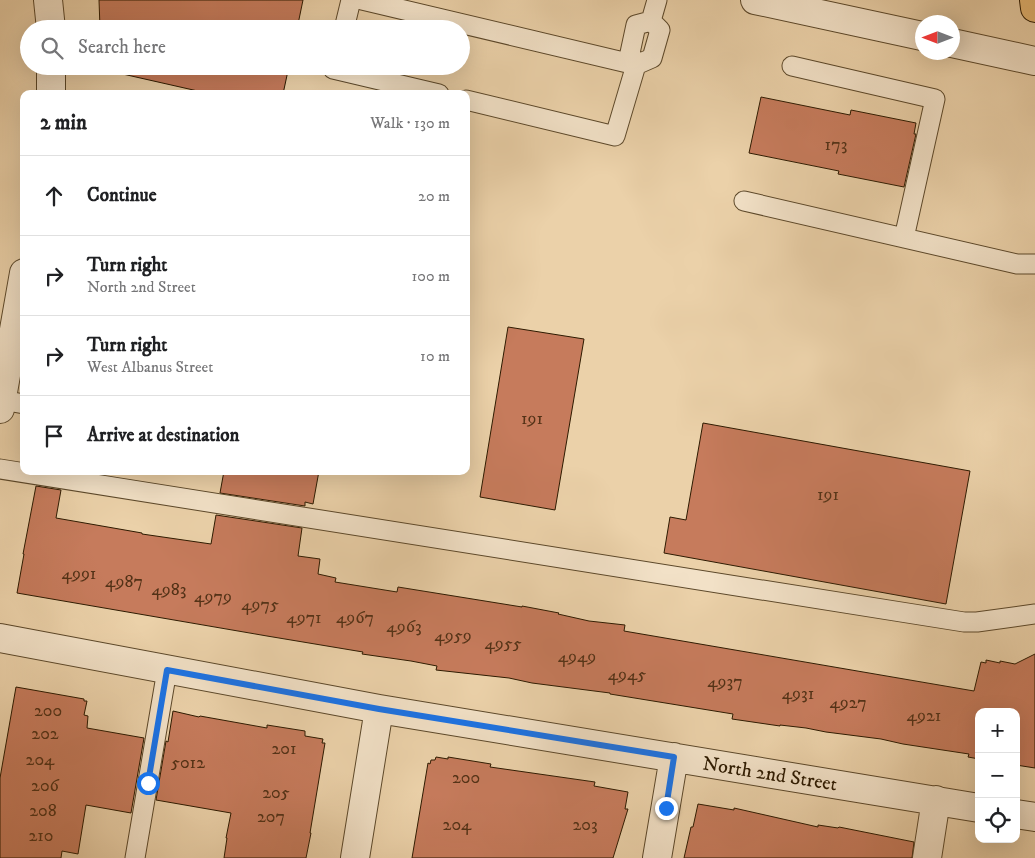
<!DOCTYPE html>
<meta charset="utf-8">
<style>
:root{--surface:#fff;--page:#f6f6f6;--text:#202124;--muted:#757577;--line:#e0e0e0}
body{margin:0;font-family:"IM FELL DW Pica",serif;background:var(--page);color:var(--text)}
.controls{position:absolute;right:15px;bottom:15px;display:grid;overflow:hidden;border-radius:10px;box-shadow:0 5px 20px #0002}
.controls button{width:45px;height:45px;display:grid;place-items:center;padding:0;border:0;border-bottom:1px solid var(--line);background:var(--surface);color:var(--text);font:25px sans-serif}
.compass{position:absolute;left:915px;top:15px;width:45px;height:45px;border-radius:50%;background:var(--surface);box-shadow:0 5px 20px #0002;rotate:270deg}
.stop{position:absolute;width:15px;height:15px;margin:-11px;border:4px solid #1a73e8;border-radius:50%;background:#fff}
.stop.end{background:#1a73e8;border-color:#fff;box-shadow:0 1px 5px #0008}
.list{margin:0;padding:0;list-style:none}
h2{display:flex;justify-content:space-between;align-items:center;height:65px;margin:0;padding:0 20px;font-size:21px}
h2 small{font-size:16px;font-weight:400;color:var(--muted)}
.list li{display:grid;grid-template-columns:32px 1fr auto;gap:15px;align-items:center;box-sizing:border-box;height:80px;padding:0 20px;border-top:1px solid var(--line)}
.list b{display:block;font-size:19px;white-space:nowrap}
.list p{margin:0;font-size:16px;white-space:nowrap;color:var(--muted)}
.list em{font-size:16px;font-style:normal;color:var(--muted)}
.icon{flex:none;width:28px;height:28px;fill:none;stroke:currentColor;stroke-width:2;stroke-linecap:round;stroke-linejoin:round}
.map{position:relative;flex:none;width:1035px;height:858px;overflow:hidden}
.search{position:absolute;background:var(--surface);box-shadow:0 5px 20px #0002;left:20px;top:20px;width:450px;height:55px;display:flex;align-items:center;gap:12px;box-sizing:border-box;padding:0 18px;border-radius:28px;color:var(--muted);font-size:19px}
.panel{position:absolute;background:var(--surface);box-shadow:0 5px 20px #0002;left:20px;top:90px;width:450px;height:385px;border-radius:10px}
.map>svg:first-child{display:block}
</style>
<div class="map">
<svg width="1035" height="858" viewBox="0 0 1035 858">
<rect width="100%" height="100%" fill="#ebd1a9"/>
<filter id="stains"><feTurbulence type="fractalNoise" baseFrequency=".004" numOctaves="4"/><feColorMatrix values="0 0 0 0 .2 0 0 0 0 .09 0 0 0 0 .02 0 0 0 .5 -.17"/></filter>
<radialGradient id="worn" r=".72"><stop offset=".6" stop-color="#630" stop-opacity="0"/><stop offset="1" stop-color="#630" stop-opacity=".3"/></radialGradient>
<!-- building -->
<path fill="#c67b5c" stroke="#2d1a00" d="M99 0H303L297 29H104L100 28Z
M105 66H289L283 94H211L105 70Z
M761 97 850 115 851 110 916 123 914 134H916L904 187 838 174 839 171 749 153Z
M508 327 584 339 555 510 480 497Z
M703 423 970 471 946 604 664 553 670 517 686 520Z
M224 471H319L313 504 305 502V506L220 493Z
M36 486 61 490 56 518 142 533V534L211 544 216 515 302 528 298 556 320 559 318 574 336 578 335 582 397 592 398 587 522 607V606L559 613 558 614 589 621 625 625 624 631 974 691 981 662 986 663V660L1000 663V661L1015 664 1035 654V768L1016 765V712H979V759L968 757 969 754 903 744 881 739 826 732 806 728 780 725V726L732 719 733 714 610 694V693L532 683 509 678 436 670 437 666 411 661 362 654 363 652 267 636 17 593 24 554H23Z
M16 687 84 699V701H87L84 715 88 716 87 728 144 738 131 813 86 805 78 854 62 851 61 858H0V778Z
M173 711 199 717 200 716 267 728V725L305 731V736L323 739 322 743H325L310 833H311L306 858H224L227 838H226L231 813 156 800 166 741 168 742Z
M436 757 448 759V757L491 764 490 767 595 782 594 786 628 792 625 809H628L613 858H412L428 763 430 764 431 760H435Z
M698 804 734 810V808L818 827V825L838 828 839 827 914 842 912 858H684L691 827H693Z"/>
<g fill="none" stroke-linecap="round" stroke-linejoin="round">
<!-- lane casing -->
<g stroke="#5c482a" stroke-width="21">
<path id="lane" d="M362 0 636 65 615 136 466 100
M651 21 660 30 652 58 636 65 630 53 636 25Z
M651 21 657 0
M344 29 351 0
M334 66 333 69 439 94
M792 66 935 99 904 238
M744 201 1017 264H1035
M2 400 24 404
M0 469 964 622H977L1035 614
M135 858 167 670"/>
</g>
<!-- street casing -->
<g stroke="#5c482a" stroke-width="30">
<path id="street" d="M48 0 51 29
M755 0 922 36
M952 43 1035 61
M51 66V94
M0 409 24 273
M0 638 379 709 979 808
M1016 814 1035 817
M355 858 379 709
M657 858 674 757
M927 858 936 800"/>
</g>
<!-- highway casing -->
<g stroke="#2d1a00" stroke-width="30">
<path id="highway" d="M1034 0 1035 8"/>
</g>
<!-- lane -->
<use href="#lane" stroke="#f2e1c7" stroke-width="19"/>
<!-- street -->
<use href="#street" stroke="#f2e1c7" stroke-width="28"/>
<!-- highway -->
<use href="#highway" stroke="#e6b874" stroke-width="28"/>
</g>
<g fill="none" stroke-linecap="round" stroke-linejoin="round">
<!-- route -->
<path stroke="#1a73e8" stroke-width="6" d="M148 783 167 670 379 709 674 757 666 808"/>
</g>
<g text-anchor="middle" stroke-width="4.5" stroke-linejoin="round" paint-order="stroke">
<!-- number labels -->
<g font-size="18" fill="#533217">
<text x="836" y="150">173</text>
<text x="532" y="424">191</text>
<text x="828" y="500">191</text>
<text x="79" y="579">4991</text>
<text x="124" y="587">4987</text>
<text x="169" y="595">4983</text>
<text x="213" y="602">4979</text>
<text x="260" y="610">4975</text>
<text x="304" y="623">4971</text>
<text x="355" y="623">4967</text>
<text x="404" y="632">4963</text>
<text x="453" y="641">4959</text>
<text x="503" y="649">4955</text>
<text x="577" y="662">4949</text>
<text x="627" y="680">4945</text>
<text x="725" y="687">4937</text>
<text x="798" y="699">4931</text>
<text x="848" y="708">4927</text>
<text x="48" y="716">200</text>
<text x="924" y="721">4921</text>
<text x="45" y="739">202</text>
<text x="284" y="754">201</text>
<text x="40" y="765">204</text>
<text x="188" y="768">5012</text>
<text x="466" y="783">200</text>
<text x="45" y="791">206</text>
<text x="276" y="798">205</text>
<text x="43" y="816">208</text>
<text x="271" y="822">207</text>
<text x="457" y="830">204</text>
<text x="585" y="830">203</text>
<text x="41" y="841">210</text>
</g>
<!-- street labels -->
<g font-size="20" fill="#2d1a00" stroke="#f2e1c7">
<text transform="translate(770 773) rotate(9)" y="7">North 2nd Street</text>
</g>
</g>
<rect width="100%" height="100%" filter="url(#stains)"/>
<rect width="100%" height="100%" fill="url(#worn)"/>
</svg>
<div class="controls">
<button>+</button>
<button>−</button>
<button><svg class="icon" aria-label="locate" viewBox="0 0 24 24"><circle cx="12" cy="12" r="6"/><path d="M12 2v4M12 18v4M2 12h4M18 12h4"/></svg></button>
</div>
<svg class="compass" viewBox="-18 -18 36 36"><path d="M0-13l5 13h-10z" fill="#e53935"/><path d="M0 13l5-13h-10z" fill="#757577"/></svg>
<div class="stop" style="left:148px;top:783px"></div>
<div class="stop end" style="left:666px;top:808px"></div>
<div class="search"><svg class="icon" aria-label="search" viewBox="0 0 24 24"><circle cx="10" cy="10" r="6"/><path d="M15 15l6 6"/></svg>Search here</div>
<section class="panel">
<h2>2 min<small>Walk · 130 m</small></h2>
<ul class="list">
<li><svg class="icon" aria-label="ahead" viewBox="0 0 24 24"><path d="M12 20V5M6 11l6-6 6 6"/></svg><div><b>Continue</b></div><em>20 m</em></li>
<li><svg class="icon" aria-label="right" viewBox="0 0 24 24"><path d="M7 20v-9h11M14 6l5 5-5 5"/></svg><div><b>Turn right</b><p>North 2nd Street</p></div><em>100 m</em></li>
<li><svg class="icon" aria-label="right" viewBox="0 0 24 24"><path d="M7 20v-9h11M14 6l5 5-5 5"/></svg><div><b>Turn right</b><p>West Albanus Street</p></div><em>10 m</em></li>
<li><svg class="icon" aria-label="arrive" viewBox="0 0 24 24"><path d="M6 21V4h12l-3 4 3 4H6"/></svg><div><b>Arrive at destination</b></div></li>
</ul>
</section>
</div>
